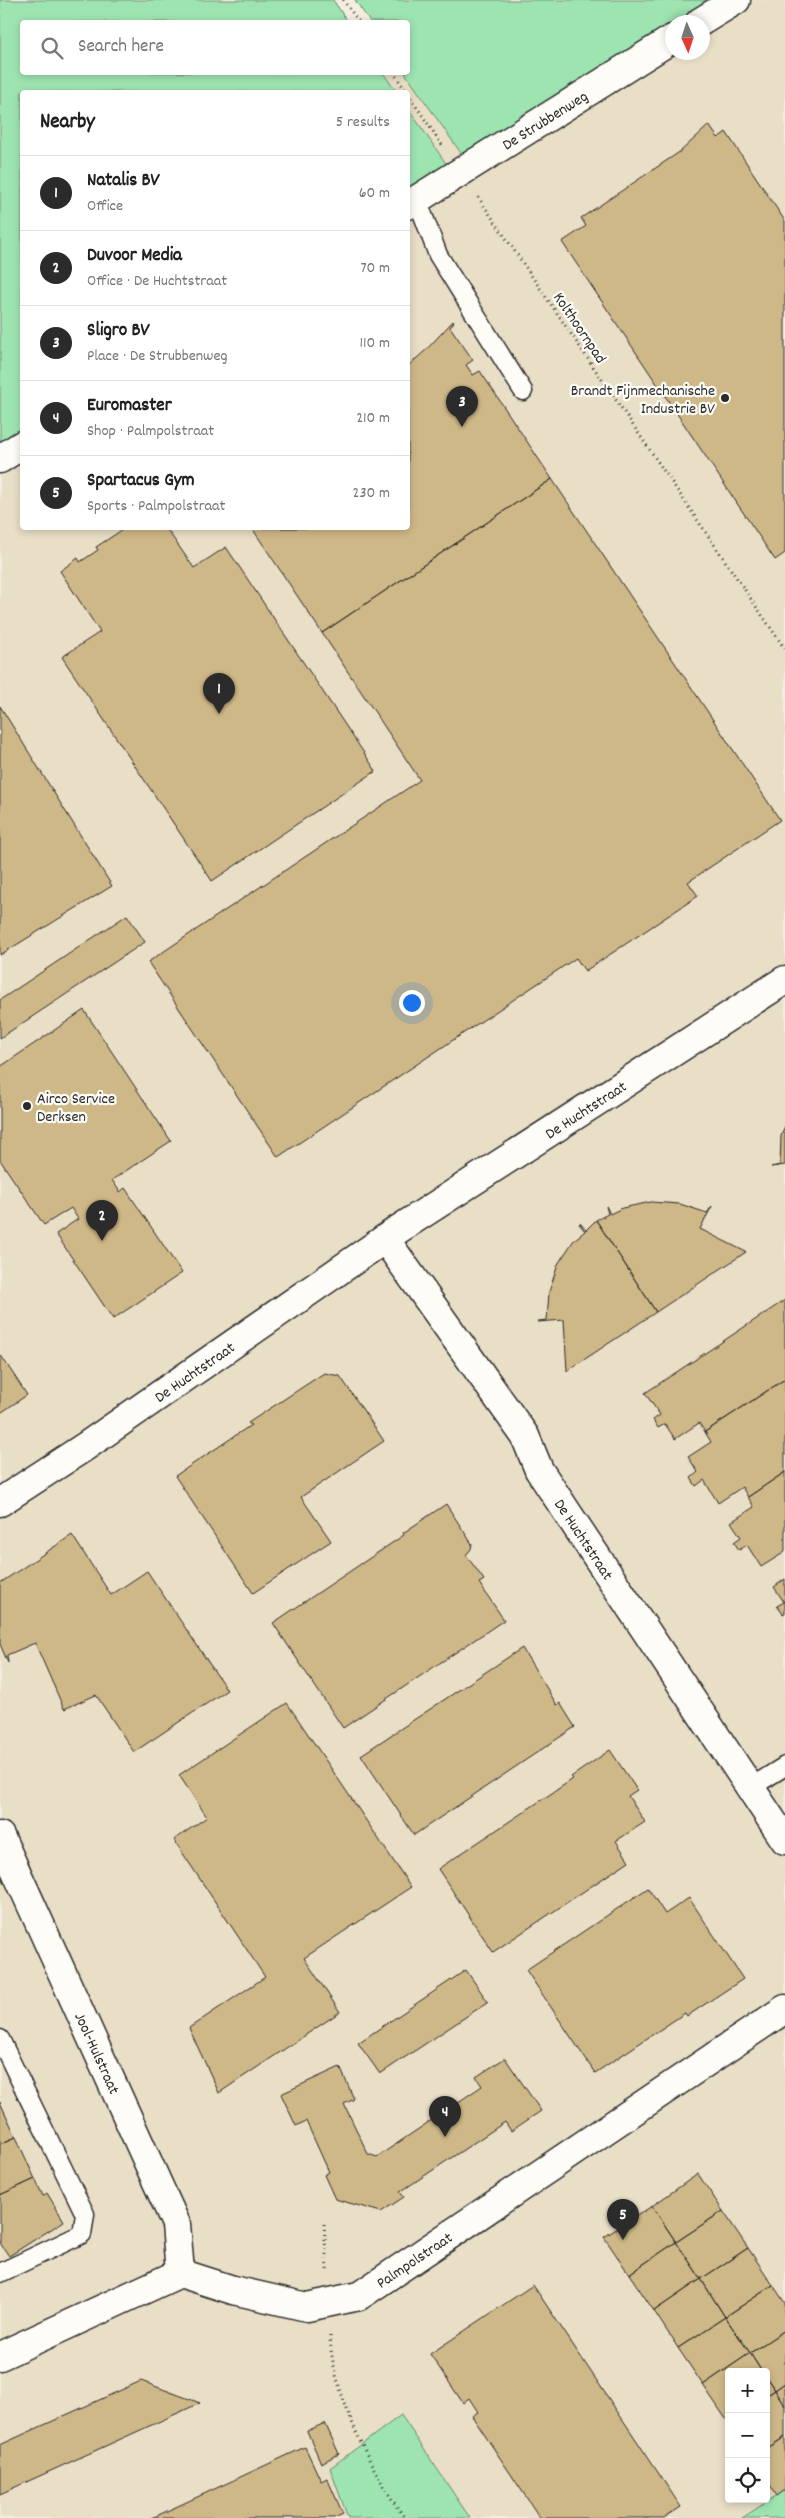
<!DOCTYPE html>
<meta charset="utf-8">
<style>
:root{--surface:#fff;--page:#f2f2f2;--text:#222;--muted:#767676;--line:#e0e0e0;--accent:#2b2b2b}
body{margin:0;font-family:Dekko,sans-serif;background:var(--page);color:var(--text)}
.controls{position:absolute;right:15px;bottom:15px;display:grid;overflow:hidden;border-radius:5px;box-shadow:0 2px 8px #0003}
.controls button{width:45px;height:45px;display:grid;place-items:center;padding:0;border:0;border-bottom:1px solid var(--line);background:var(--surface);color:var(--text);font:25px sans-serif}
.compass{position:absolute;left:665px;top:15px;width:45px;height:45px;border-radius:50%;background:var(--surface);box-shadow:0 2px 8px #0003;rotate:177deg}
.you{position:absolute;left:411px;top:1002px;width:18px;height:18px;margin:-12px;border:4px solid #fff;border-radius:50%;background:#1a73e8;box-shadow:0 0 0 8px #1a73e833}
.badge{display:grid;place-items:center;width:32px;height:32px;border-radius:50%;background:var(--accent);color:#fff;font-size:16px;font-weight:700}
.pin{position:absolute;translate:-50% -41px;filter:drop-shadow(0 1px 2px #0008)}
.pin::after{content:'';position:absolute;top:26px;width:18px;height:15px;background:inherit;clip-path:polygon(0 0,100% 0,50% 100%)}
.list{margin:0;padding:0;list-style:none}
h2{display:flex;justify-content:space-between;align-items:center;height:65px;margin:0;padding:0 20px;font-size:21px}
h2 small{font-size:16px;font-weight:400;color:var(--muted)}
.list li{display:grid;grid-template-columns:32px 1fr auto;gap:15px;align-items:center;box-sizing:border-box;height:75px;padding:0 20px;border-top:1px solid var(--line)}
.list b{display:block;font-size:19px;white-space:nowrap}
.list p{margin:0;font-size:16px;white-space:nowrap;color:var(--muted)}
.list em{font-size:16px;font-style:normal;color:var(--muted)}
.icon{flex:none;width:28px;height:28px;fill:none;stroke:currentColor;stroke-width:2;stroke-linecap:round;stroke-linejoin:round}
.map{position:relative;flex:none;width:785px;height:2518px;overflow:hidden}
.search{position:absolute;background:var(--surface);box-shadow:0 2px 8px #0003;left:20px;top:20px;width:390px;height:55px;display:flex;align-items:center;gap:12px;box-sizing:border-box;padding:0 18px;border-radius:5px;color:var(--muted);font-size:19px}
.panel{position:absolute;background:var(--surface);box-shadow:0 2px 8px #0003;left:20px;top:90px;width:390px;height:440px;border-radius:5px}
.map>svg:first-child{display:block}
</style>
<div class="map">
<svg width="785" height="2518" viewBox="0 0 785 2518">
<rect width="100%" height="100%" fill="#f4eee1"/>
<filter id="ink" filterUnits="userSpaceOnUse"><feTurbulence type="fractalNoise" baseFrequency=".02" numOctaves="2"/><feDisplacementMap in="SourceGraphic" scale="10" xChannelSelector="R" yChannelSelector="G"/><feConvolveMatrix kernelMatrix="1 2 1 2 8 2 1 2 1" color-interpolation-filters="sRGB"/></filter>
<g filter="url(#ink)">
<!-- built -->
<path fill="#e9dec6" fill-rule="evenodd" d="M497 0H785V2511L775 2518H0V320L22 305V528H408V92H353L385 73 408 72ZM672 22H702V52H672ZM729 2372H766V2499H729Z"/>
<!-- green -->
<path fill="#9ee4b1" stroke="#64886e" d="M0 0H333L348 22H22V72L383 73 397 92H22V428L0 442Z
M355 0H715L679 22H672V26L463 156 405 73 408 72V22H370Z
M408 108 447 165 408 189Z
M401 2415 470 2518H348L330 2468Z
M785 2490V2518H742Z"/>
<!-- building -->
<path fill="#cfb887" stroke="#2b2b2b" d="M709 125 718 138 726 132 785 221V553L775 560 562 242 586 226 581 218 681 151Z
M453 321 454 322 450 327 473 360 466 365 473 375 480 371 552 479 322 633 252 528H408V366L426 350Z
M552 479 780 820 688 882 698 896 585 971 576 958 278 1157 148 962 420 780 322 633Z
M125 528H166L194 568 226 547 376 771 212 881 62 657 100 632 60 571 78 558 80 562 98 550 96 547Z
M0 706 112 886 0 955Z
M127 915 145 942 0 1038V1000Z
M84 1010 171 1141 112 1180 120 1192 125 1188 182 1273 113 1319 56 1234 78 1219 71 1208 44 1225 0 1160V1067Z
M785 1126V1165L771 1167 780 1165 781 1136Z
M651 1202 680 1204 707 1213 712 1206 700 1229 746 1252 656 1312 596 1220 608 1214 606 1206 610 1214 622 1208Z
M596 1220 656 1312 567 1371 564 1320 538 1322V1321L547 1320 549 1292 558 1264 574 1240 585 1231 579 1224 580 1223 586 1230Z
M785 1300V1379L705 1432 699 1423 675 1439 665 1424 658 1428 653 1420 660 1415 645 1393Z
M0 1354 27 1395 2 1412 0 1410Z
M324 1373 340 1376 384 1441 301 1497 331 1541 253 1593 175 1476 251 1425 248 1423Z
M785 1379V1472L748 1497 742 1487 718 1503 704 1480 696 1486 691 1478 698 1472 688 1457 711 1442 705 1432Z
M785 1472V1552L761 1567 747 1545 739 1550 734 1542 741 1537 731 1522 754 1507 748 1497Z
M446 1504 472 1544 471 1549 466 1555 484 1580 479 1583 504 1620 343 1728 273 1623 404 1535 403 1533Z
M72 1535 111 1595 147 1571 227 1690 134 1752 96 1695 64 1709 35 1643 7 1655 8 1663 0 1644V1583Z
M785 1579V1613L783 1614 777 1606 784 1602 774 1587Z
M522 1648 557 1705 560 1703 575 1727 414 1835 361 1755Z
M287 1703 411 1887 304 1958 340 2012 219 2093 189 2028 265 1977 174 1840 207 1817 179 1775Z
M610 1750 637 1790 628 1796 645 1822 616 1841 629 1861 493 1952 438 1869 573 1779 571 1777Z
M648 1888 665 1914 689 1898 743 1979 687 2016 685 2013 595 2073 526 1970Z
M466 1970 488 2002 380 2074 358 2043Z
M505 2058 541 2111 511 2131 505 2122 400 2192 404 2197 381 2212 335 2199 324 2175 329 2172 306 2121 296 2126 281 2094 340 2067 354 2099 344 2104 368 2154 377 2157 482 2086 476 2077Z
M0 2102 16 2137 0 2144Z
M16 2137 35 2179 0 2195V2144Z
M698 2174 723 2211 676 2242 652 2206Z
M35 2179 43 2196 47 2193 64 2221 9 2256 0 2243V2195Z
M652 2206 676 2242 629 2274 604 2237Z
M723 2211 748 2248 701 2279 676 2242Z
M676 2242 701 2279 654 2311 629 2274Z
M748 2248 773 2285 725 2317 701 2279Z
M701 2279 725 2317 678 2348 654 2311Z
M533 2285 681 2507 664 2518H540L472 2416 478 2412 469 2398 463 2403 430 2354Z
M773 2285 785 2303V2330L750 2353 725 2317Z
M725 2317 750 2353 703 2385 678 2348Z
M785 2330V2383L775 2390 766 2377V2372H762L750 2353Z
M750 2353 762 2372H729L728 2422 703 2385Z
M766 2377 775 2390 766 2396Z
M141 2381 200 2403 0 2494V2445Z
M785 2383V2406L775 2390Z
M775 2390 785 2406V2437L766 2449V2396Z
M325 2423 339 2454 321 2463 307 2431Z
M785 2437V2490L777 2496 766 2479V2449Z
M305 2447 321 2481 327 2478 343 2514 334 2518H152Z"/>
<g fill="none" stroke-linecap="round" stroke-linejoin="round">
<!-- service casing -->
<g stroke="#2b2b2b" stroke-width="21">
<path id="service" d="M417 199 438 255 523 391
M750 1788 785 1766
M0 2039 85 2214 82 2234 0 2273"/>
</g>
<!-- minor casing -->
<g stroke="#2b2b2b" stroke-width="31">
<g id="minor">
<path d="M700 22 736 0"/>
<path id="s1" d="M408 205 672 39"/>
<path d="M0 459 22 445"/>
<path id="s2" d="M385 1239 525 1436 539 1470 785 1840"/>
<path id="s3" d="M0 1502 86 1446 399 1229 785 980"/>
<path id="s4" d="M0 1836 176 2224 180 2273"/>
<path id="s5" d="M0 2356 180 2273 233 2290 307 2307 359 2296 785 2009"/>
</g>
</g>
<!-- path -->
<path stroke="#2b2b2b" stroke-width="3" stroke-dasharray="1 4" stroke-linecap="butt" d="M343 0 359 22
M393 72 407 92
M408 94 442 145
M478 197 785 649
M324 2224 327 2270
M330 2336C331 2389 373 2476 405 2518"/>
<!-- service -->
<use href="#service" stroke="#fdfcf7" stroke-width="18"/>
<!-- minor -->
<use href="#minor" stroke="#fdfcf7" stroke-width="28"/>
</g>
</g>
<!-- markers -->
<g fill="#2b2b2b" stroke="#fdfcf7" stroke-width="2">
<circle cx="725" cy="398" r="5"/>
<circle cx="27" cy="1106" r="5"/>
</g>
<g text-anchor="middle" stroke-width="4.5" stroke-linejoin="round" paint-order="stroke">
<!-- street labels -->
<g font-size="16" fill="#2b2b2b" stroke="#fdfcf7">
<text dy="6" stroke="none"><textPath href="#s1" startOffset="161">De Strubbenweg</textPath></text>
<text transform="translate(581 327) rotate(56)" y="6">Kolthoornpad</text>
<text dy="6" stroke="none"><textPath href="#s3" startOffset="705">De Huchtstraat</textPath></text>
<text dy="6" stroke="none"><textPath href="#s3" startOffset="234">De Huchtstraat</textPath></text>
<text dy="6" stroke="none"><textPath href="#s2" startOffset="361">De Huchtstraat</textPath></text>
<text dy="6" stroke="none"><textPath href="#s4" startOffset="238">Jool-Hulstraat</textPath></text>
<text dy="6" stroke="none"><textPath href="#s5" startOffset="449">Palmpolstraat</textPath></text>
</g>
<!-- poi labels -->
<g font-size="16" fill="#2b2b2b" stroke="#fdfcf7" text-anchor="end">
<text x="715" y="395">Brandt Fijnmechanische<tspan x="715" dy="18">Industrie BV</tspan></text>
<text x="37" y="1103" text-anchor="start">Airco Service<tspan x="37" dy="18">Derksen</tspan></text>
</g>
</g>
</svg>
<div class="controls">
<button>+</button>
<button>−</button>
<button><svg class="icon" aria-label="locate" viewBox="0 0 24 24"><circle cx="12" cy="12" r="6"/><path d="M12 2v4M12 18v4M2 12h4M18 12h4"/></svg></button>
</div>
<svg class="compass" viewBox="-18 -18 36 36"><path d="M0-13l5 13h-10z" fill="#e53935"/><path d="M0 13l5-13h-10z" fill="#767676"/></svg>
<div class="you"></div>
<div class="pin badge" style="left:219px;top:714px">1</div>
<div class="pin badge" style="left:102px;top:1241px">2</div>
<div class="pin badge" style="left:462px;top:427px">3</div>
<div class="pin badge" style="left:445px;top:2137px">4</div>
<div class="pin badge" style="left:623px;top:2240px">5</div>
<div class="search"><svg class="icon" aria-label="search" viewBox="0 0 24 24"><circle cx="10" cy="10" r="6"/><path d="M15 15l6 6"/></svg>Search here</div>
<section class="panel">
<h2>Nearby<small>5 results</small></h2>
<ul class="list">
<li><span class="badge">1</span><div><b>Natalis BV</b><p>Office</p></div><em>60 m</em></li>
<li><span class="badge">2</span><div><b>Duvoor Media</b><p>Office · De Huchtstraat</p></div><em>70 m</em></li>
<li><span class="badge">3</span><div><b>Sligro BV</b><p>Place · De Strubbenweg</p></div><em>110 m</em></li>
<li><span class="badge">4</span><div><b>Euromaster</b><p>Shop · Palmpolstraat</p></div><em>210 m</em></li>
<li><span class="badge">5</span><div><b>Spartacus Gym</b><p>Sports · Palmpolstraat</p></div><em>230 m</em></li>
</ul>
</section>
</div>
